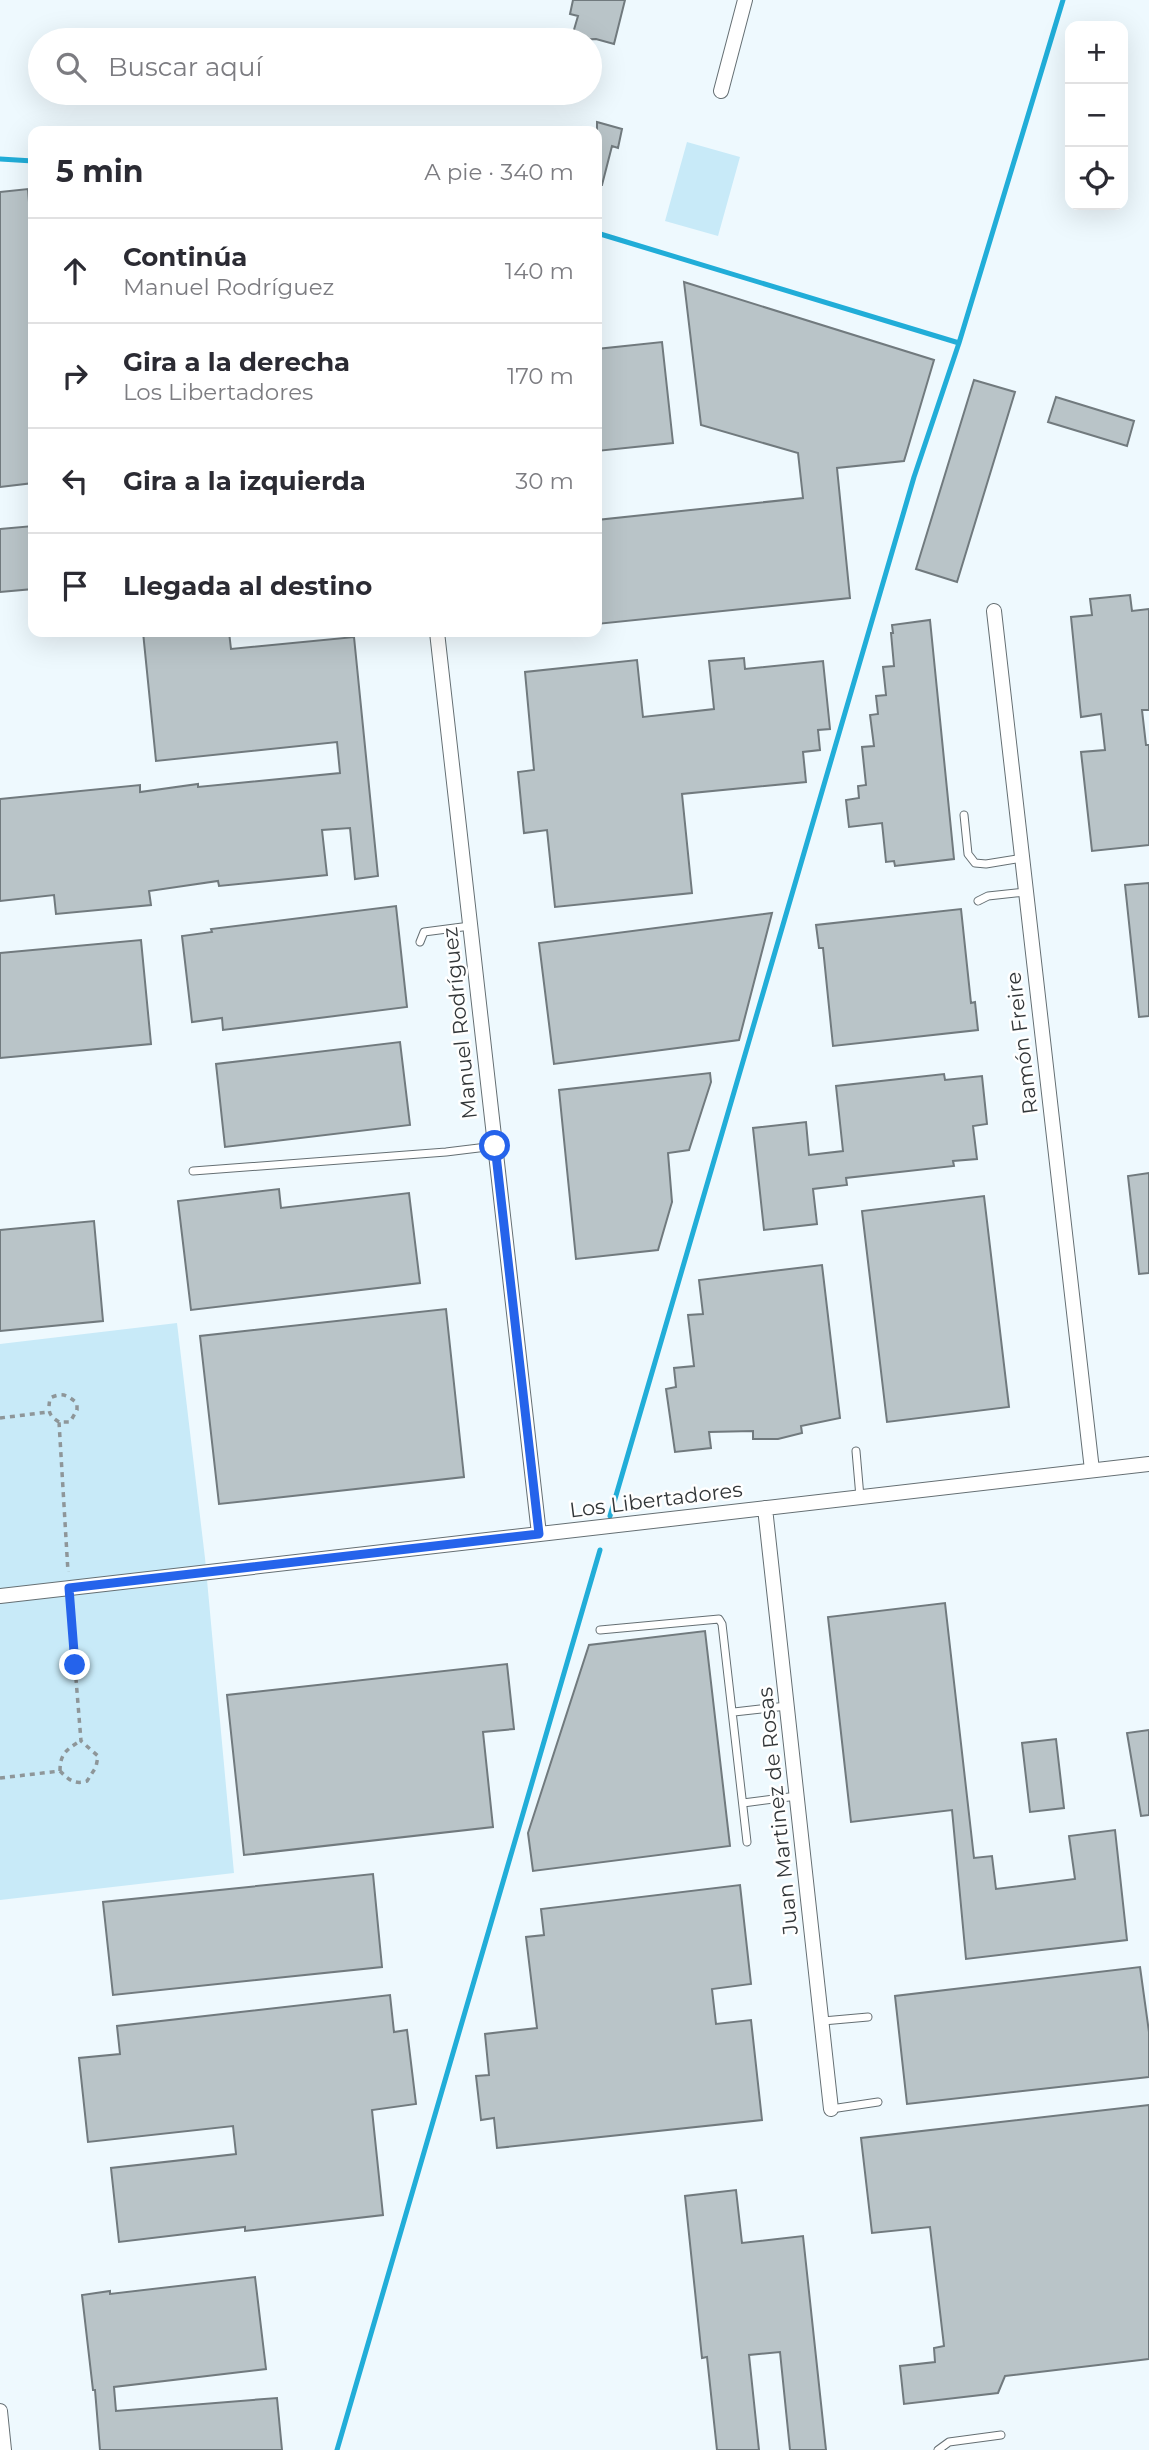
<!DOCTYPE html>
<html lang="es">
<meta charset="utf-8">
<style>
:root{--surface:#fff;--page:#f7f7f7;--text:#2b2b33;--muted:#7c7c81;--line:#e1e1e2}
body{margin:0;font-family:Montserrat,sans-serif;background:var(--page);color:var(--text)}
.controls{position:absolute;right:21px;top:21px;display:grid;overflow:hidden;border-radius:14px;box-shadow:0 7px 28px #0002}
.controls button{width:63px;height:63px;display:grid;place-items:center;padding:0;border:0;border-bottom:2px solid var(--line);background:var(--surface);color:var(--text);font:35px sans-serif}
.stop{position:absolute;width:21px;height:21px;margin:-16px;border:5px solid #2563eb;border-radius:50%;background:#fff}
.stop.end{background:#2563eb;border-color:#fff;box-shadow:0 2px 7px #0008}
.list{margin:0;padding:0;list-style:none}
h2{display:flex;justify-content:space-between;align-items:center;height:91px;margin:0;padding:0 28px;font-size:30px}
h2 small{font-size:23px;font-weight:400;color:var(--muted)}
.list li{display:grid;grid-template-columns:46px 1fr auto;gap:21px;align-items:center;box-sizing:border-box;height:105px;padding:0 28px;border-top:2px solid var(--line)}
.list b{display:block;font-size:26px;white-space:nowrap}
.list p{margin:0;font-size:23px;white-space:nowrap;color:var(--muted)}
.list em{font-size:23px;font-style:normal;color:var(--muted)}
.icon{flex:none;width:38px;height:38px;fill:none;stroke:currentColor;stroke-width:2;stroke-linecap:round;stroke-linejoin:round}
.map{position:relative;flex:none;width:1149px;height:2450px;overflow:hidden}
.search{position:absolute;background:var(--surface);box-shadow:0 7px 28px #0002;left:28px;top:28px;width:574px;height:77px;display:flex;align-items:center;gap:18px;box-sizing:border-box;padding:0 24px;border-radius:38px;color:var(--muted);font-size:26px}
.panel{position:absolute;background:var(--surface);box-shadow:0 7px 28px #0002;left:28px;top:126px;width:574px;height:511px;border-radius:14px}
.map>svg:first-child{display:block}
</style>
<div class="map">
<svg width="1149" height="2450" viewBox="0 0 1149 2450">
<rect width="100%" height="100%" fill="#eef9fe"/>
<!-- green -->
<path fill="#c8eaf8" d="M687 142 740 157 718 236 665 221Z
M177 1323 205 1558 234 1873 0 1900V1344Z"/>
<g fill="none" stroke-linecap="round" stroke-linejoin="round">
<!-- stream -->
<path stroke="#21add8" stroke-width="5" d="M0 159 33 161
M597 233 959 343
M610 1516 914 477 959 343 1063 0
M337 2450 600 1550"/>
</g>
<!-- building -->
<path fill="#b9c4c8" stroke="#717a7e" stroke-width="2" d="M573 0H625L614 44 596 39 571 40 578 16 570 14Z
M597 122 622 129 618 148 612 146 602 185H597Z
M28 189 29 202H33V483L0 487V192Z
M684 282 934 360 904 461 837 468 850 598 597 624V520L803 498 798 453 701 425Z
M662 342 673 443 597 451V349Z
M974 380 1015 392 957 582 916 569Z
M1056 397 1134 421 1127 446 1048 422Z
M33 526V589L0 592V529Z
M1130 595 1132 611 1149 609V710H1142L1146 745H1149V845L1092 851 1081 752 1105 750 1101 714 1081 717 1071 617 1092 615 1090 599Z
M930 620 954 859 895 866 894 861 886 862 882 823 849 827 846 800 859 798 858 786 866 785 862 747 874 746 870 715 878 714 876 696 886 695 883 667 894 666 891 633H893L892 625Z
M143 632H229L231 649 354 637 378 876 355 879 350 828 322 830 327 875 219 886 218 881 149 891 151 905 56 914 54 895 0 901V799L140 785V792L198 784V787L340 773 337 742 156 761Z
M744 658 745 669 823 661 830 729 818 730 820 750 803 752 806 782 682 794 692 893 555 907 547 830 524 833 518 772 534 770 525 672 637 660 643 717 714 709 709 661Z
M1149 883V1016L1139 1017 1125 885Z
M396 906 407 1007 223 1030 222 1018 192 1022 182 936 212 932 211 929Z
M961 909 971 1003 975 1002 978 1030 833 1046 823 948H819L816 925Z
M772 913 739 1040 554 1064 539 943Z
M141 940 151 1044 0 1058V953Z
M400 1042 410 1125 225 1147 216 1064Z
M710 1073 711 1082 689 1150 668 1153 672 1202 658 1250 576 1259 559 1090Z
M944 1074 945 1080 982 1076 987 1124 973 1126 977 1159 953 1161 954 1166 846 1178 847 1185 813 1189 817 1224 764 1230 753 1128 806 1122 809 1155 843 1151 836 1086Z
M1149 1173V1273L1139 1274 1128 1176Z
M279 1189 281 1208 409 1193 420 1283 191 1310 178 1201Z
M984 1196 1009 1407 887 1422 862 1211Z
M94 1221 103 1321 0 1331V1230Z
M822 1265 840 1418 801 1426 802 1433 778 1439H753V1431L709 1432 711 1448 675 1452 666 1389 676 1387 674 1368 694 1366 688 1315 703 1314 699 1280Z
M446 1309 464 1477 219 1504 200 1336Z
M945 1603 974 1858 992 1856 996 1889 1075 1879 1069 1836 1115 1830 1127 1940 966 1959 952 1810 851 1822 828 1617Z
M705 1631 730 1846 533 1871 528 1833 589 1645Z
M507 1664 514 1729 483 1732 493 1827 244 1855 227 1695Z
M1149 1730V1815L1141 1816 1127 1733Z
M1056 1739 1064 1808 1030 1812 1022 1743Z
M373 1874 382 1967 113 1995 103 1902Z
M740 1885 751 1984 712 1989 716 2024 751 2020 762 2120 497 2148 494 2118 481 2120 476 2076 489 2075 485 2034 537 2028 526 1937 544 1935 541 1909Z
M1140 1967 1149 2032V2077L907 2104 895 1996Z
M390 1995 394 2032 407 2030 416 2104 372 2110 383 2215 245 2231V2227L119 2242 111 2168 236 2154 233 2126 88 2142 79 2058 120 2054 117 2026Z
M1149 2105V2359L1005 2376 998 2393 904 2404 900 2366 935 2362 934 2348 944 2346 930 2227 872 2233 861 2138Z
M736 2190 742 2243 803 2236 826 2450H790L780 2352 749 2355 759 2450H717L707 2357 702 2358 685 2196Z
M255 2277 266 2369 114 2387 116 2411 277 2398 282 2450H100L95 2390H93L82 2295 110 2291V2294Z"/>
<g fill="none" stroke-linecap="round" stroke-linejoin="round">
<!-- lane casing -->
<g stroke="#656f73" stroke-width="9">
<path id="lane" d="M964 815 968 854 975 863 986 864 1023 858
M978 901 988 896 1026 892
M420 942 424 932 470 926
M193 1171 446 1152 495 1146
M856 1451 860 1497
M600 1630 719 1619 722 1624 747 1842
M734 1712 787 1706
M743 1803 797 1796
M823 2021 868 2017
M831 2109 878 2102
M938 2450 949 2442 1001 2435"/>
</g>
<!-- street casing -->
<g stroke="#656f73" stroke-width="16">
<path id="street" d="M721 91 745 0
M994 611 1092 1470
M437 632 539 1534
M765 1508 831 2109
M0 1596 1149 1464
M0 2411 4 2450"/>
</g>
<!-- path -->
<path stroke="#8e9699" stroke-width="3.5" stroke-dasharray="5 5" stroke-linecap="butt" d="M0 1418 48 1412
M59 1422C48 1415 48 1411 50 1398 62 1392 67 1395 77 1403V1410L70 1422H59L68 1572
M60 1771C60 1754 66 1750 80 1741
M0 1778 60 1771C69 1780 75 1785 87 1781L96 1767 98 1756 81 1741 70 1605"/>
<!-- lane -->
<use href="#lane" stroke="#fff" stroke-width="7"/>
<!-- street -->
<use href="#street" stroke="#fff" stroke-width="14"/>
</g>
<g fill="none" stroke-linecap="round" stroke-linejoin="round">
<!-- route -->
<path stroke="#2563eb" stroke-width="9" d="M75 1665 69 1588 539 1534 495 1146"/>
</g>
<g text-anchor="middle" stroke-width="5" stroke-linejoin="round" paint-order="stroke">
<!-- street labels -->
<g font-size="21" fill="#333739" stroke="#fff">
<text transform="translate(460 1023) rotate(-96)" y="7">Manuel Rodríguez</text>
<text transform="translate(1022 1043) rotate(-97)" y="7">Ramón Freire</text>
<text transform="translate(656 1500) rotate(-7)" y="7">Los Libertadores</text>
<text transform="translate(778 1811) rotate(-96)" y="7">Juan Martinez de Rosas</text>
</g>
</g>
</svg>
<div class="controls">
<button>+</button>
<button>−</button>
<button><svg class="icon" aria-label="locate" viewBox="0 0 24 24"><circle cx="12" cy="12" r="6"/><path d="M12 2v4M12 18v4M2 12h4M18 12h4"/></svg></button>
</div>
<div class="stop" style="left:495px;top:1146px"></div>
<div class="stop end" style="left:75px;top:1665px"></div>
<div class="search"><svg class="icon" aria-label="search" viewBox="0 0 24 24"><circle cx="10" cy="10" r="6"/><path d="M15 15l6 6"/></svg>Buscar aquí</div>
<section class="panel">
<h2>5 min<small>A pie · 340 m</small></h2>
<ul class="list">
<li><svg class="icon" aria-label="ahead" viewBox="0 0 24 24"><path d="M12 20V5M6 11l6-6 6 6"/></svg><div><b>Continúa</b><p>Manuel Rodríguez</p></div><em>140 m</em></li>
<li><svg class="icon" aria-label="right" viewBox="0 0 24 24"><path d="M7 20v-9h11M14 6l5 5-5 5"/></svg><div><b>Gira a la derecha</b><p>Los Libertadores</p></div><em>170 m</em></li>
<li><svg class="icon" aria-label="left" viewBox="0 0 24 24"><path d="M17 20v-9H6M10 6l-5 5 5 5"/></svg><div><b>Gira a la izquierda</b></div><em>30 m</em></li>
<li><svg class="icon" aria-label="arrive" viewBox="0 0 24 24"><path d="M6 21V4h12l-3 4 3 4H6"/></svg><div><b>Llegada al destino</b></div></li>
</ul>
</section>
</div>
